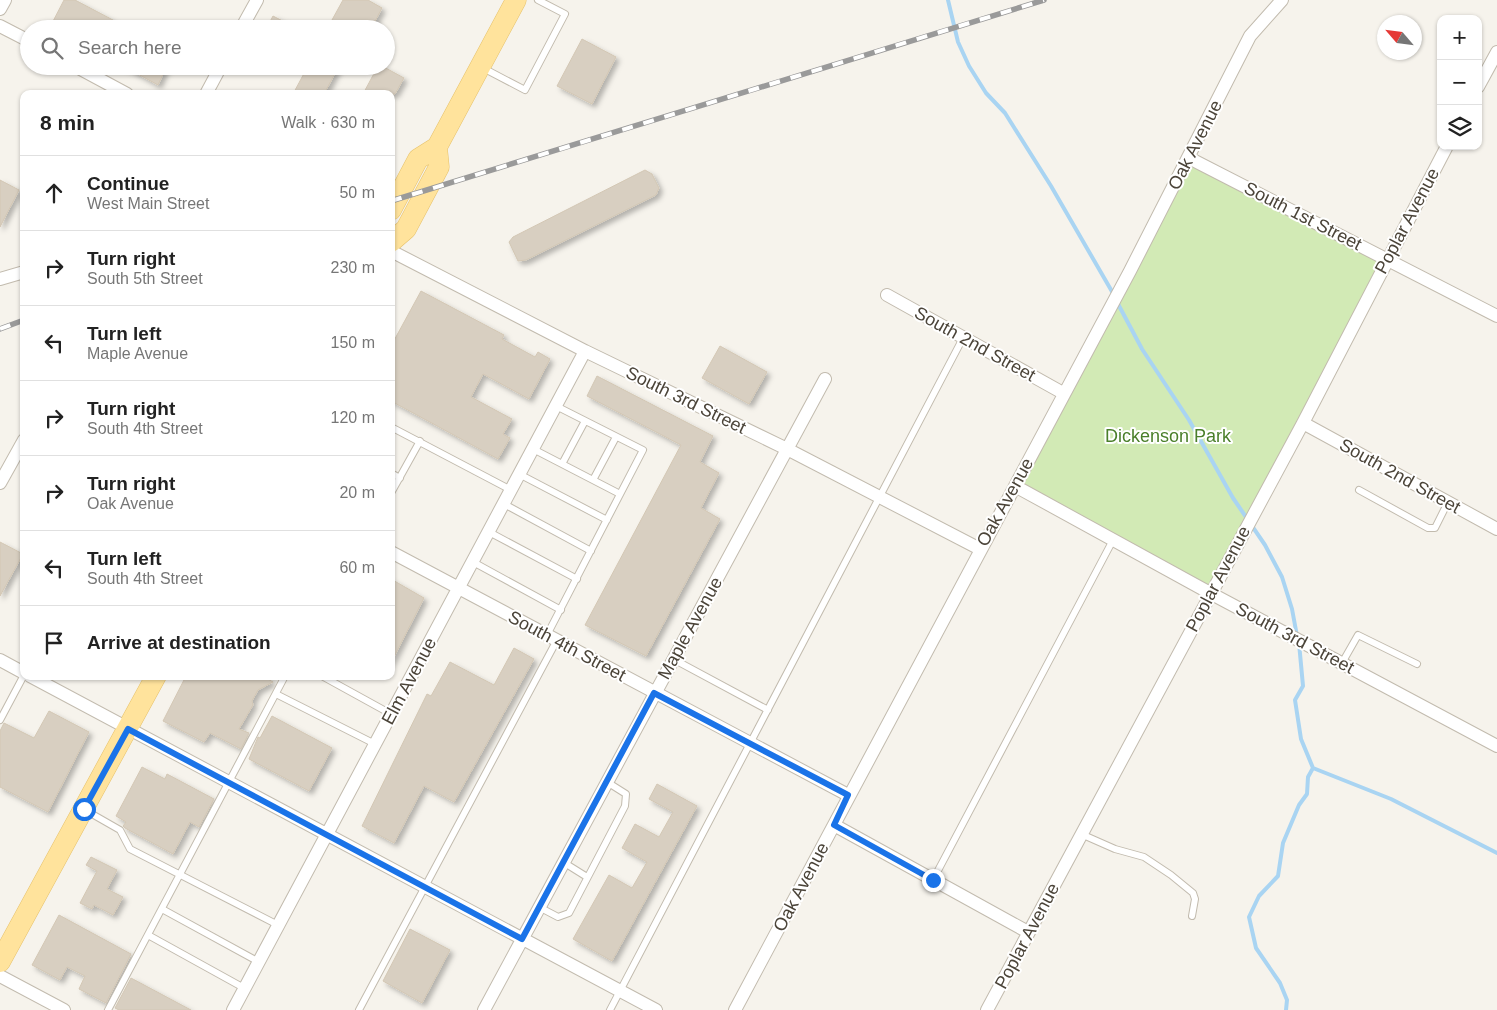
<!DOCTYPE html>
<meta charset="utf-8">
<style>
:root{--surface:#fff;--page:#f2f2f2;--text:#222;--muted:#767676;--line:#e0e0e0}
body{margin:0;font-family:Arial,sans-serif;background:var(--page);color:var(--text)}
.controls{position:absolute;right:15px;top:15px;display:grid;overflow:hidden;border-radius:10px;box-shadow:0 1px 4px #0004}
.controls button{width:45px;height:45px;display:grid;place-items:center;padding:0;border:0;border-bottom:1px solid var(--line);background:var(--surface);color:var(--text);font:25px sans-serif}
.compass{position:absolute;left:1377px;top:15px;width:45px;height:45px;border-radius:50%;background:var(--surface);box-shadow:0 1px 4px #0004;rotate:298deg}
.stop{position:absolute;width:15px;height:15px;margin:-11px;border:4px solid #1a73e8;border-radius:50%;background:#fff}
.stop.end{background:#1a73e8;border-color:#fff;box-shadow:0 1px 5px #0008}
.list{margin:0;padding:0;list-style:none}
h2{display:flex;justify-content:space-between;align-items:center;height:65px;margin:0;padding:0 20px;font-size:21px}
h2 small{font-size:16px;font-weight:400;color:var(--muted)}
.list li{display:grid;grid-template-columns:32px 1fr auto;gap:15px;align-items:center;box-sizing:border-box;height:75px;padding:0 20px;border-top:1px solid var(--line)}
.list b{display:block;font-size:19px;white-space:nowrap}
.list p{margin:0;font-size:16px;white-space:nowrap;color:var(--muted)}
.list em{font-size:16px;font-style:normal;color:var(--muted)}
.icon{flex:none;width:28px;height:28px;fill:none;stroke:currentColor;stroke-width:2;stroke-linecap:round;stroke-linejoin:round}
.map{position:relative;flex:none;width:1497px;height:1010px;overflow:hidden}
.search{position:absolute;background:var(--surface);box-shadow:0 1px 4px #0004;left:20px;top:20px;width:375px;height:55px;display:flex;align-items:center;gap:12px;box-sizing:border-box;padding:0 18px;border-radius:28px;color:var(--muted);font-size:19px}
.panel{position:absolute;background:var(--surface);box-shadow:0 1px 4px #0004;left:20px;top:90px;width:375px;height:590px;border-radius:10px}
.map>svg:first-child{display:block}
</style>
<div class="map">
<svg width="1497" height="1010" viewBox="0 0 1497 1010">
<defs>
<filter id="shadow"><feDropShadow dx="3.5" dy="3.5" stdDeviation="2.5" flood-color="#0004"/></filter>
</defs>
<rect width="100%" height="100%" fill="#f6f3ec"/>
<!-- green -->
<path fill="#d2eab5" d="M1189 158 1387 258 1210 593 1015 486Z"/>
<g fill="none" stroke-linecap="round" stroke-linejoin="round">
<!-- stream -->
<path stroke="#a9d4f2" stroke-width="4" d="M948 0 958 42 969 66 986 93 1005 113 1051 186 1114 295
M1117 302 1142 349 1189 420 1233 498 1265 545 1282 577 1292 609 1297 636
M1299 643 1303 686 1295 700 1301 739 1313 768 1391 799 1497 853
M1286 1010 1287 1000 1280 983 1256 948 1249 917 1259 896 1278 876 1283 843 1299 805 1307 794 1308 777 1313 768"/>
</g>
<!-- building -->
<path fill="#d8cfc1" stroke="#d3c7b4" filter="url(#shadow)" d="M64 0H75L113 20 108 29H49Z
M343 0H368L382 8 371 29H327Z
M273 16 298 29H266Z
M582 39 616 57 592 104 557 86Z
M123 66H167L158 85Z
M308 66H339L324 94H293Z
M378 66H382L404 78 395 94H363Z
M645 170 652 174 659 188 656 195 526 260 518 261 509 242 513 237Z
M0 180 19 190 0 227Z
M421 291 504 335 502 339 535 357 538 352 550 359 529 399 483 374 471 397 512 419 503 434 510 438 498 459 391 401V346Z
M720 346 767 372 749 404 702 378Z
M597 376 713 436 700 462 719 473 701 508 720 519 646 656 585 625 681 445 587 396Z
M0 542 23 554 0 596Z
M391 579 424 598 391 663Z
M514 648 534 659 454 802 424 786 394 843 362 826 427 694 431 696 450 662 494 685Z
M186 676H263L273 682 258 690 252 701 253 705 239 729 249 733 241 749 210 733 204 742 163 721Z
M49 711 89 732 48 812 0 787V731L4 723 34 738Z
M272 716 332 748 309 791 249 759 258 737 260 738Z
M142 767 165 779 167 774 214 799 199 827 190 822 173 854 125 828 123 826 126 822 116 816Z
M657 784 697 806 612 961 573 939 609 875 632 888 647 862 622 848 635 824 659 837 673 812 649 799Z
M91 857 117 870 107 889 123 897 113 915 94 905 92 909 80 903 97 871 86 865Z
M59 915 131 954 106 1003 79 989 85 976 67 967 60 980 32 965Z
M410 929 450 950 422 1003 383 981Z
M131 978 191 1010H119L115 1008Z"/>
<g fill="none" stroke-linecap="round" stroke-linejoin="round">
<!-- lane casing -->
<g stroke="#c2bbae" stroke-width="8">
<path id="lane" d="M483 68 525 90 565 14 538 0
M391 427 511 490
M533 449 620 494
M562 464 585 421
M391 473 400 478
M519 474 607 520
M593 480 616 437
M1359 490 1428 528H1435L1448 502
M391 493 420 441
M504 504 591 551
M489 532 577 579
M473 562 561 610
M547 635 643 450 556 406
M673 659 768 710
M1342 663 1358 635 1417 664
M322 676 391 714
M276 694 375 744
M0 720 24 675
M85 810 120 830 130 849 278 925
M1081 834 1115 849 1144 857 1171 875 1193 893 1195 899 1192 916
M563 862 587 877
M933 880 1113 540
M539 907 558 917 569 913 625 806 626 794 607 782
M162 909 259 962
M148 935 244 988
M108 1010 285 676
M359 1010 557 640
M610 1010 963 338"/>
</g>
<!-- street casing -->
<g stroke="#c2bbae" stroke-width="14">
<path id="street" d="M0 9 5 0
M0 26 29 41
M241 29 257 0
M75 66 127 94
M1478 87 1497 52
M206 94 221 66
M1189 158 1497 316
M391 251 585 351 787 449 980 549
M0 279 24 272
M887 295 1063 393
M1303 423 1497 529
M0 483 24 440
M1015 486 1210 593 1497 746
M391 552 848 795
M0 660 24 673
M30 676 656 1010
M834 825 1028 932
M0 976 64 1010
M233 1010 585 351
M484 1010 825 379
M735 1010 1130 271 1250 36 1282 0
M987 1010 1303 423 1447 146"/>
</g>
<!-- primary casing -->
<g stroke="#e6c16a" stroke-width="21">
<path id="primary" d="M391 210 418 159 437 147 516 0
M391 242 406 229 439 167 437 147
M0 962 156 676"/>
</g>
<!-- lane -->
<use href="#lane" stroke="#fff" stroke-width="6"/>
<!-- street -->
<use href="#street" stroke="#fff" stroke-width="12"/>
<!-- primary -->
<use href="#primary" stroke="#ffe39c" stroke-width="20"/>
<!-- rail casing -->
<g stroke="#9a9a9a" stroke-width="5.5">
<path id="rail" d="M391 201 1044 0
M0 329 24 320"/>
</g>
<!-- rail -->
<use href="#rail" stroke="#fff" stroke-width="4" stroke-dasharray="11" stroke-linecap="butt"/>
</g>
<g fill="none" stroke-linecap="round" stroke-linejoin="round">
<!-- route -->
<path stroke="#1a73e8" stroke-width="6" d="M84 809 128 729 522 939 654 693 848 795 834 825 933 880"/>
</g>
<g text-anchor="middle" stroke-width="4" stroke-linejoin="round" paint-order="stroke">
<!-- street labels -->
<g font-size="18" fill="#4b4439" stroke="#fff">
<text transform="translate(1195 145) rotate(-63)" y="6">Oak Avenue</text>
<text transform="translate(1303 216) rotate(27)" y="6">South 1st Street</text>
<text transform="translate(1407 221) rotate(-62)" y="6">Poplar Avenue</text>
<text transform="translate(975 344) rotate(29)" y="6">South 2nd Street</text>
<text transform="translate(686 400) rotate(26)" y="6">South 3rd Street</text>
<text transform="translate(1400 476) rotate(29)" y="6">South 2nd Street</text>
<text transform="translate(1005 502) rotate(-61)" y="6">Oak Avenue</text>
<text transform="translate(1218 579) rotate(-62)" y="6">Poplar Avenue</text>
<text transform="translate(690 628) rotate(-61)" y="6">Maple Avenue</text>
<text transform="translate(1295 638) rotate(28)" y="6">South 3rd Street</text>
<text transform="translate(567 646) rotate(28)" y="6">South 4th Street</text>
<text transform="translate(409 681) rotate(-62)" y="6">Elm Avenue</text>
<text transform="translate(801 887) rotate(-62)" y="6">Oak Avenue</text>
<text transform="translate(1027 936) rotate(-62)" y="6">Poplar Avenue</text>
</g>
<!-- park labels -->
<g font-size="18" fill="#4a7f2a" stroke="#fff">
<text x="1168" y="442">Dickenson Park</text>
</g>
</g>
</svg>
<div class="controls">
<button>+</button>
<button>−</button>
<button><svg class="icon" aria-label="layers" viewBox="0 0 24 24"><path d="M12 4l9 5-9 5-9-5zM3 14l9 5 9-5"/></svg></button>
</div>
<svg class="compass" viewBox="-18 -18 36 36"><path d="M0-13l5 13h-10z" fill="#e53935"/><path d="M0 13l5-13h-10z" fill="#767676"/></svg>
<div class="stop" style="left:84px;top:809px"></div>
<div class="stop end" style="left:933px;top:880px"></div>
<div class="search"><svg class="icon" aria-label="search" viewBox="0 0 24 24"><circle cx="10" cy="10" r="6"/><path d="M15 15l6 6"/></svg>Search here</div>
<section class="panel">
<h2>8 min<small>Walk · 630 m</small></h2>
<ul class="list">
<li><svg class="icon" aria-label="ahead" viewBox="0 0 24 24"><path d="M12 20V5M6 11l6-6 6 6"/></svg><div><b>Continue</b><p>West Main Street</p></div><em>50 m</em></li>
<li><svg class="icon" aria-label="right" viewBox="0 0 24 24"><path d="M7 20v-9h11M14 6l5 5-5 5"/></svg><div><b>Turn right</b><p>South 5th Street</p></div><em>230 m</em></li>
<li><svg class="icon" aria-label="left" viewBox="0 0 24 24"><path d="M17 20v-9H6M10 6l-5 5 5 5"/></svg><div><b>Turn left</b><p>Maple Avenue</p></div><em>150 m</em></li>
<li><svg class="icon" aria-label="right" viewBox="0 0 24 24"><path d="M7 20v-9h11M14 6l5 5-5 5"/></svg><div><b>Turn right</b><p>South 4th Street</p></div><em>120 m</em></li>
<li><svg class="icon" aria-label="right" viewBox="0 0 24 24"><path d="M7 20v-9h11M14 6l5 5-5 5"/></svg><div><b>Turn right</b><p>Oak Avenue</p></div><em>20 m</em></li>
<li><svg class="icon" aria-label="left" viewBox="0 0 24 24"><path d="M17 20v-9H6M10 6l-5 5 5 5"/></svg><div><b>Turn left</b><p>South 4th Street</p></div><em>60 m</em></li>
<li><svg class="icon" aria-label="arrive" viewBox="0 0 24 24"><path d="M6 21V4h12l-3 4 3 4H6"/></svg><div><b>Arrive at destination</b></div></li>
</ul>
</section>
</div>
